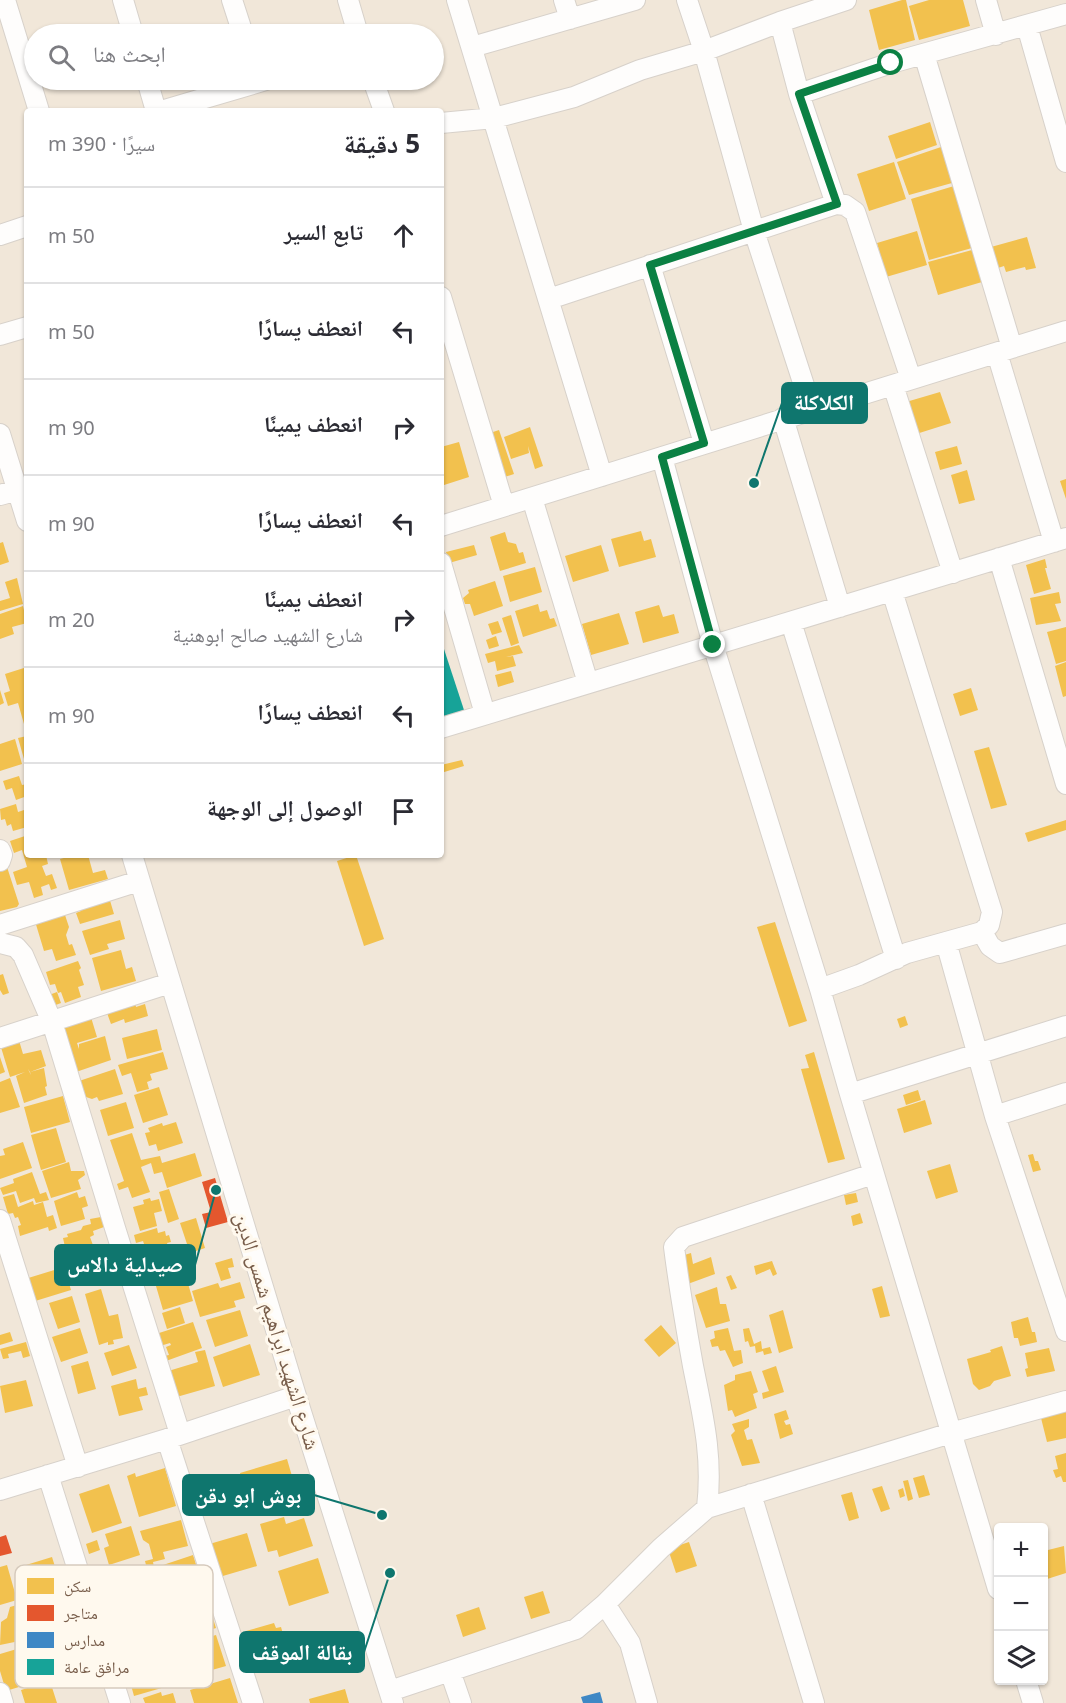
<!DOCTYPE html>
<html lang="ar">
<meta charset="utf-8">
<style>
:root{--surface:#fff;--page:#f7f7f7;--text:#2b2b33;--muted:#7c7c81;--line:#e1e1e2}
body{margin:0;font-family:"Noto Sans","Noto Naskh Arabic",sans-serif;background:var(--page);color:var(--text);direction:rtl}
.controls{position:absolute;right:18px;bottom:18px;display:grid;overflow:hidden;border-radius:6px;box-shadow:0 2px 4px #0004}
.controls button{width:54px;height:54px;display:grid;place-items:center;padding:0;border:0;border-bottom:2px solid var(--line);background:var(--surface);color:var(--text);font:30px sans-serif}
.stop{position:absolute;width:18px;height:18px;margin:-14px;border:4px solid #0b8043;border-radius:50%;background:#fff}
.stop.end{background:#0b8043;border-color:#fff;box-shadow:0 2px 6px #0008}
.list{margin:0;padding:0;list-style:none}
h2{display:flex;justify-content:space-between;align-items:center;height:78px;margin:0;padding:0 24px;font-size:26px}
h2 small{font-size:20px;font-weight:400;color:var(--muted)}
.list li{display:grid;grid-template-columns:39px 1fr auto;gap:18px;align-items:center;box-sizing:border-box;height:96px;padding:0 24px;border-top:2px solid var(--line)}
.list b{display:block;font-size:22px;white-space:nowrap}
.list p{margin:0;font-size:20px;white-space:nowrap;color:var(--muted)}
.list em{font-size:20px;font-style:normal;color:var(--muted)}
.icon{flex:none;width:33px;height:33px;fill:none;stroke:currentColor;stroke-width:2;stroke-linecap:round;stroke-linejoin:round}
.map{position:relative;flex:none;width:1066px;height:1703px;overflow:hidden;direction:ltr}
.search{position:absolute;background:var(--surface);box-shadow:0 2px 4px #0004;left:24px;top:24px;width:420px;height:66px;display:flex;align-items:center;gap:15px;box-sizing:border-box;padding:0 21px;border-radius:33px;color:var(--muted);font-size:22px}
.panel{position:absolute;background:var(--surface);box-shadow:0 2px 4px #0004;left:24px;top:108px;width:420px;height:750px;border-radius:6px;direction:rtl}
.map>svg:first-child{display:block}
</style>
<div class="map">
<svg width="1066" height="1703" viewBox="0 0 1066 1703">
<rect width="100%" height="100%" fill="#f8f4ec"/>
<!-- residential -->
<path fill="#f1e7d9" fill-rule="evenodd" d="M0 0H1066V1703H0ZM34 34H434V80H34ZM27 111H441V855H27ZM998 1528H1044V1680H998Z"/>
<!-- homes -->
<path fill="#f2c14e" d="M902 0H906L915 40 879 50 869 10Z
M929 0H963L970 26 919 40 909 6Z
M930 122 937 145 896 159 888 136Z
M941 147 952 183 909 195 897 162Z
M894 162 906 199 869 211 857 174Z
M954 186 972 248 929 260 911 199Z
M917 231 927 265 886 277 877 243Z
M1027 237 1036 268 1026 270 1025 267 1006 272 1004 266 995 269 991 247Z
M972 250 982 282 938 295 928 262Z
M940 392 951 423 913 435 906 402Z
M530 427 543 466 535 469 528 446 529 453 511 459 504 437Z
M499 430 514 474 499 479 487 434Z
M459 442 469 477 441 486V447Z
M957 446 962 464 940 470 935 452Z
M967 470 975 500 959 504 951 475Z
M1066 479V499L1060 481Z
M641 531 644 541 651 539 656 557 619 567 611 539Z
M505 532 508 542 516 544 519 553 523 552 526 563 500 571 490 537Z
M3 542 9 562 0 565V543Z
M474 545 477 555 449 563 446 552Z
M601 545 609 571 573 582 565 556Z
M1045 559 1047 568H1045L1051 589 1034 594 1026 565Z
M535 567 542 592 510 602 503 576Z
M17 578 23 604 0 611V601L10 598 5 582Z
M495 581 503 606 474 616 470 604H465L463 598 469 593 468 590Z
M1059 592 1061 603 1055 604 1061 621 1036 625 1030 598Z
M538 604 540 612 547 610 550 619 554 618 557 626 523 637 515 611Z
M659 605 663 617 674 614 679 633 643 643 635 612Z
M23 606 27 623 12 627 14 634 0 639V614Z
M619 613 629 644 591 655 582 624Z
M511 615 519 643 511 646 502 618Z
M498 621 502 632 492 635 488 624Z
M1066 627V661L1056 664 1047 632Z
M496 636 499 646 489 649 486 640Z
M519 645 523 653 506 657 513 656 516 666 497 671 495 661 488 663 485 654Z
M1066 662V696L1063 697 1055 666Z
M27 667V731H26L18 703 8 706 4 693 10 691 5 674Z
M511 671 514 682 498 687 495 675Z
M971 688 978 710 960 716 953 694Z
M0 690 4 703 0 705Z
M27 736 26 755V766L18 738Z
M15 739 22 764 0 771V744Z
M989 747 1007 805 991 809 974 751Z
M462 760 464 766 441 773V765Z
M19 776 22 785 27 784V796L16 800 12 788 6 790 3 781Z
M16 804 18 812 27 809V827L13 831 11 824 7 826 5 819 1 820 0 809Z
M1066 820V830L1028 842 1025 833Z
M25 836 27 840V855H46L48 864 42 866 46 876 52 874 57 888 51 890 49 884 41 887 43 895 34 898 29 882 17 885 13 872 27 867 22 850 14 853 10 841Z
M75 855H88L93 873 105 870 108 879 69 890 60 859Z
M356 855 384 939 364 946 337 861Z
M0 865 7 867 19 904 17 907 0 911Z
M106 887 114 914 80 924 76 913 81 911 78 902Z
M60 900 69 927 66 935 69 945 72 944 76 955 56 961 52 949 44 951 31 908Z
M120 920 125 939 107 944 109 949 90 955 82 931Z
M775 922 807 1021 789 1027 757 927Z
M121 950 126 969 132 967 136 981 101 991 92 958Z
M78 961 81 968 79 970 84 985 78 987 81 997 65 1003 61 992 58 993 55 984 50 985 46 972Z
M3 974 9 993 3 995 0 990V975Z
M132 985 136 1007 145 1004 148 1016 125 1023 124 1019 111 1024 107 1013 108 992 115 990 116 995 122 989Z
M57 992 61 1003 53 1006 49 995Z
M90 1014 97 1037 77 1043 79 1049V1044L105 1036 111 1060 76 1072 62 1022Z
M905 1016 908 1025 900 1028 897 1019Z
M157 1029 162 1050 127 1059 122 1038Z
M18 1037 23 1054 41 1050 46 1066 30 1072 28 1069 31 1075 30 1072 44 1068 47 1086 45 1087 47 1095 24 1103 16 1076 25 1072 10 1077 0 1044Z
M163 1052 168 1069 150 1074 152 1080 147 1082 149 1089 137 1092 131 1073 122 1076 118 1065Z
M814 1052 845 1159 828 1163 801 1069 809 1068 805 1055Z
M0 1057 5 1072 0 1074Z
M115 1069 123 1094 99 1101 97 1097 92 1099 86 1097 79 1081Z
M10 1078 20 1107 0 1113V1082Z
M159 1087 168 1115 143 1123 134 1095Z
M918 1090 921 1100 906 1105 903 1095Z
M63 1096 70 1122 31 1133 24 1107Z
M925 1100 932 1124 904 1133 897 1109Z
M126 1102 134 1128 108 1136 100 1110Z
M176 1122 183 1143 158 1151 156 1144 149 1146 145 1133 150 1132 148 1128 162 1123 163 1126Z
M56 1128 66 1162 41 1170 31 1135Z
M132 1133 141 1160 160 1156 162 1163 195 1153 202 1176 167 1188 162 1172 154 1174 151 1163 141 1167 150 1192 132 1198 128 1187 119 1190 117 1184 124 1181 110 1140Z
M23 1142 32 1168 0 1179V1156L5 1155 3 1149Z
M1033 1154 1035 1161H1038L1041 1170 1033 1172 1028 1155Z
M69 1162 71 1171H84L85 1175 78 1180 81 1189 51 1198 42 1171Z
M950 1164 958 1192 936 1199 927 1171Z
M32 1172 40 1194 46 1192 49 1200 36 1203 34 1198 20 1203 16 1191 3 1195 0 1188 14 1183 13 1179Z
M169 1189 179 1219 168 1223 159 1192Z
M77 1192 79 1198 85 1196 88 1206 82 1208 85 1219 61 1226 54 1201Z
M856 1193 858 1202 846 1205 844 1195Z
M14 1194 18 1207 33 1201 34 1205 43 1202 47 1217 53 1215 57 1228 49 1231 48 1227 20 1236 18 1226 21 1225 18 1217 15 1218 13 1213 8 1214 3 1197Z
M150 1198 151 1201 159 1199 162 1211 154 1213 157 1226 140 1231 133 1207 144 1204 143 1200Z
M860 1213 863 1223 853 1226 851 1216Z
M101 1217 104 1227 93 1231 94 1235 90 1237 94 1248 67 1256 63 1238 68 1237 67 1234 81 1230 83 1226 91 1224 90 1219Z
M196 1218 205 1248 184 1255 181 1246 187 1244 180 1223Z
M157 1228 158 1233 165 1231 166 1236 169 1235 171 1242 167 1243 170 1252 149 1259 143 1241 136 1243 134 1235Z
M98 1247 105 1269 100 1271 102 1275 74 1285 69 1271 84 1266 80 1253Z
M179 1252 193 1301 163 1310 151 1269 167 1264 165 1256Z
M691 1253 693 1264 711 1257 715 1274 685 1285 678 1257Z
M232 1258 234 1267 228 1268 231 1278 221 1281 215 1263Z
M772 1261 777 1274 773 1276 770 1269 756 1275 754 1266Z
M64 1267 71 1290 32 1302 25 1279Z
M731 1275 737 1288 731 1290 726 1277Z
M240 1282 245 1298 234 1301 236 1307 200 1317 192 1291 218 1283 220 1288Z
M882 1286 890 1316 880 1318 872 1289Z
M717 1287 720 1304H726L730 1321 706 1328 695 1295Z
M101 1289 109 1316 118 1314 123 1338 113 1340 114 1344 108 1345V1342L99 1345 85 1294Z
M72 1296 80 1322 58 1329 49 1303Z
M180 1307 185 1323 167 1329 162 1313Z
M240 1310 248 1336 215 1347 206 1320Z
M783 1310 793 1348 779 1353 769 1315Z
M1028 1317 1032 1332H1035L1037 1342 1020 1346 1018 1338H1014L1011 1322Z
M193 1322 202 1348 166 1361 164 1356 169 1355 166 1347 171 1345 170 1343 160 1346 156 1334Z
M661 1325 676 1343 659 1357 644 1340Z
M80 1328 88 1353 61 1362 52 1337Z
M728 1328 734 1351 741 1350 743 1363 733 1367 725 1350 720 1351 718 1346 712 1347 710 1340 715 1338 714 1331Z
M749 1328 754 1344 761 1341 762 1349 770 1347 772 1353 764 1355 763 1351 756 1353 755 1346 750 1347 748 1341 745 1342 743 1329Z
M10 1332 13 1341 0 1345V1335Z
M26 1342 30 1356 23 1358 21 1351 8 1354 9 1358 3 1359 0 1349Z
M250 1344 260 1375 223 1387 213 1357Z
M129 1345 137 1368 112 1376 104 1353Z
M1002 1346 1011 1376 994 1381 990 1386 979 1390 973 1384 967 1359 991 1352 990 1350Z
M1049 1348 1055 1371 1027 1377 1025 1369 1028 1368 1025 1353Z
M205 1350 215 1386 173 1398 165 1372 198 1362 195 1352Z
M88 1361 96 1389 78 1394 71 1366Z
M776 1366 784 1392 763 1399 762 1393 769 1391 762 1371Z
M751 1371 758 1392 753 1394 757 1408 735 1417 732 1410 728 1411 724 1385 735 1380V1375Z
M136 1379 138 1389 146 1387 148 1395 139 1397 143 1410 119 1416 111 1386Z
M26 1380 33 1406 5 1413 0 1386Z
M1066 1408V1438L1047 1442 1040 1414Z
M786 1410 789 1419 784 1421 786 1425 790 1424 793 1434 780 1439 774 1414Z
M749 1419V1427L744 1430 747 1440 752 1439 760 1463 742 1466 731 1435 735 1431 732 1424Z
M1066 1453V1482H1063L1061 1476 1056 1478 1053 1470 1058 1469 1055 1456Z
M287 1459 294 1483 289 1485 293 1504 290 1507 259 1516 254 1500 248 1502 240 1473Z
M165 1468 176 1506 139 1517 127 1476 135 1473 136 1477Z
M924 1475 930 1495 919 1498 913 1478Z
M908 1480 913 1499 908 1501 903 1481Z
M109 1484 122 1523 92 1533 79 1494Z
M882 1486 890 1509 881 1512 872 1489Z
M903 1488 905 1496 900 1498 898 1490Z
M852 1492 859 1518 849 1521 841 1495Z
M284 1517 286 1524 304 1518 313 1546 279 1557 277 1550 268 1552 260 1524Z
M181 1520 188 1546 163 1552 165 1559 153 1562 154 1567 147 1569 145 1561 153 1559 149 1544 143 1540 140 1531Z
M131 1526 140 1555 109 1565 104 1548 109 1546 105 1534Z
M247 1533 257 1566 216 1578 206 1545Z
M97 1540 100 1550 89 1554 86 1544Z
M689 1542 697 1566 676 1573 668 1549Z
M1064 1546 1066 1573 1044 1580V1551Z
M193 1555 216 1628 174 1641 151 1569Z
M52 1557 62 1589 72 1586 82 1615 73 1618 75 1623 64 1627 63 1624 45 1633 42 1625 52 1622 43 1595 36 1597 26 1565Z
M318 1558 329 1593 289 1606 278 1571Z
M7 1565 17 1600 0 1605V1567Z
M543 1591 550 1613 531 1619 524 1597Z
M24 1603 34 1638 0 1645 1 1622 7 1618 10 1607Z
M479 1607 486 1629 463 1637 456 1615Z
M274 1623 276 1628 281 1627 283 1634 280 1635 286 1654 260 1661 255 1643 251 1645 250 1641 244 1643 241 1637 247 1635 246 1631Z
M216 1635 226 1666 184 1678 174 1647Z
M37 1643 48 1678 6 1691 0 1671V1654Z
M164 1656 172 1685 134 1696 126 1667Z
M230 1678 238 1703H194L190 1690Z
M50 1681 57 1703H25L21 1690Z
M345 1689 349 1703H310L309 1699Z
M161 1692 162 1696 173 1693 176 1703H145L143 1698Z"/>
<!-- shops -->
<path fill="#e4572e" d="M215 1178 228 1222 206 1228 202 1214 211 1212 202 1182Z
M6 1535 12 1553 0 1556V1537Z"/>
<!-- schools -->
<path fill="#3f88c5" d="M600 1692 603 1703H583L581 1697Z"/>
<!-- public -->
<path fill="#17a398" d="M441 640 464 710 441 718Z"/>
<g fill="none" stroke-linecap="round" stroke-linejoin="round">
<!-- minor casing -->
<g stroke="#d7d1ca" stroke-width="22">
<path id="minor" d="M5 0 39 111
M123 0 133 34
M232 0 243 34
M348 0 358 34
M457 0 602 476
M564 0 570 19
M687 0 704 51 754 231 812 410
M986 0 996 35
M780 22 799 94 836 204
M1027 26 1066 162
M472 47 635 0
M924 54 1012 348
M147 80 156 111
M373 80 384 111
M799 94 891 63 1066 14
M161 111 266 80
M441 123 494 118 574 97 640 70 704 51 780 22 846 0
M0 235 27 226
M650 265 704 443
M441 297 504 506
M549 299 836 204 845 205 855 212 911 379
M0 335 27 327
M997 353 1054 542
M893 385 953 573
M783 418 840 607
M0 434 27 521
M662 457 713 645 820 989 850 1094 998 1589
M0 495 18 490
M532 498 588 683
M441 526 1066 331
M999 558 1066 784
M441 563 485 714
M791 622 896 959
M441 728 1066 538
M0 850 2 855 0 861
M132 855 296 1396 393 1703
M0 925 139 881
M982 932 990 946 1000 953 1066 934
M946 942 995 1116 1066 1331
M0 943 16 947 23 955 52 1022 115 1228 180 1434
M820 989 859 975 907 953 982 932 989 925 992 912 892 591
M0 1038 170 983
M850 1094 1066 1026
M995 1116 1066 1093
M0 1220 78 1467
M167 1439 253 1703
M48 1475 120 1703
M0 1490 167 1439 296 1396
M751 1494 814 1703
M707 1508C713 1456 703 1416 693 1366 686 1327 679 1287 674 1247L683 1237 873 1174
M605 1604 630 1643 647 1703
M450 1671 461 1703
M1026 1680 1033 1703
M390 1691 576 1629 605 1604 661 1548 707 1508 951 1433 1066 1401
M0 1693 3 1703"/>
</g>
<!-- minor -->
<use href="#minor" stroke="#fefdfc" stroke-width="20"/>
</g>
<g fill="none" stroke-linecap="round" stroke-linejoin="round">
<!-- route -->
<path stroke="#0b8043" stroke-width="8" d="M713 645 662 457 704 443 650 265 837 204 799 94 891 63"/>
</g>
<g text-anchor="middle" stroke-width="6" stroke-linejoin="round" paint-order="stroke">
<!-- street labels -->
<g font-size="21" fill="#785d4a" stroke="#fff9ee">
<text transform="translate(277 1331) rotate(73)" y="7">شارع الشهيد ابراهيم شمس الدين</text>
</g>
</g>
<!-- legend -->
<rect x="15" y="1565" width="198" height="123" rx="9" fill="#fff9ee" stroke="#d6cabd" stroke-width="1.5"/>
<rect x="27" y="1578" width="27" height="16" fill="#f2c14e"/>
<rect x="27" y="1605" width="27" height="16" fill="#e4572e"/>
<rect x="27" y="1632" width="27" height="16" fill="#3f88c5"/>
<rect x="27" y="1659" width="27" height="16" fill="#17a398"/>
<g font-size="16" fill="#785d4a">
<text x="64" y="1592">سكن</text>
<text x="64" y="1619">متاجر</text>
<text x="64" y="1646">مدارس</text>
<text x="64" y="1673">مرافق عامة</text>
</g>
<!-- callouts -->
<path fill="none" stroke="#0f766e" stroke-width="2" d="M754 483L782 403M216 1190L195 1265M382 1515L314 1495M390 1573L364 1652"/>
<g fill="#0f766e" stroke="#fff9ee" stroke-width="2">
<circle cx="754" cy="483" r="6"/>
<circle cx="216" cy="1190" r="6"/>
<circle cx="382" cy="1515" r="6"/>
<circle cx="390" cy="1573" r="6"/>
</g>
<g fill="#0f766e" stroke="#0f766e" stroke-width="2">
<rect x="782" y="383" width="85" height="40" rx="6"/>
<rect x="55" y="1245" width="140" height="40" rx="6"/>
<rect x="183" y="1475" width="131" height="40" rx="6"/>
<rect x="240" y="1632" width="124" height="40" rx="6"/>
</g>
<g font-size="22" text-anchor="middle" font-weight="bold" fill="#fff">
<text x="824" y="410">الكلاكلة</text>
<text x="125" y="1272">صيدلية دالاس</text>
<text x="248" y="1503">بوش ابو دقن</text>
<text x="302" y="1660">بقالة الموقف</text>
</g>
</svg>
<div class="controls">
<button>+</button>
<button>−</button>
<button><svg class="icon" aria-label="layers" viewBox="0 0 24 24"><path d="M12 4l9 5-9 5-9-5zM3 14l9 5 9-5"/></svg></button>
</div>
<div class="stop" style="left:891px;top:63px"></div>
<div class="stop end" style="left:713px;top:645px"></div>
<div class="search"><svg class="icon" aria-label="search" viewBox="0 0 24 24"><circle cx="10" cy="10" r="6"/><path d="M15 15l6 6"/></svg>ابحث هنا</div>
<section class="panel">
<h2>5 دقيقة<small>سيرًا · 390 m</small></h2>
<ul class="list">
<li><svg class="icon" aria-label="ahead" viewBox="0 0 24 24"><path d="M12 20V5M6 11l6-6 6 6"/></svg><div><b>تابع السير</b></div><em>50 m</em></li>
<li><svg class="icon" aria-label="left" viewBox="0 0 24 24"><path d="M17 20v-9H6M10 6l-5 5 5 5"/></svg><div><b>انعطف يسارًا</b></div><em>50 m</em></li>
<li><svg class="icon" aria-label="right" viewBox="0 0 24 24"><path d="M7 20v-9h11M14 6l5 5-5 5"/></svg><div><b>انعطف يمينًا</b></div><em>90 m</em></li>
<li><svg class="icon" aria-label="left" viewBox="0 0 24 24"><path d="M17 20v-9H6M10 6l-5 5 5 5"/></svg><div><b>انعطف يسارًا</b></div><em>90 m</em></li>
<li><svg class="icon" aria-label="right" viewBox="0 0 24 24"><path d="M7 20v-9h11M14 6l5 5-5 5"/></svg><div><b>انعطف يمينًا</b><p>شارع الشهيد صالح ابوهنية</p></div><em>20 m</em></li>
<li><svg class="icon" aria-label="left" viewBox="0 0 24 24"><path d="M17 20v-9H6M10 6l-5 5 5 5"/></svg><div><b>انعطف يسارًا</b></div><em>90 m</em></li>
<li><svg class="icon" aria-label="arrive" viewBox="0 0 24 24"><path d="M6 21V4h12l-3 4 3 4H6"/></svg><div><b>الوصول إلى الوجهة</b></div></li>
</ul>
</section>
</div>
